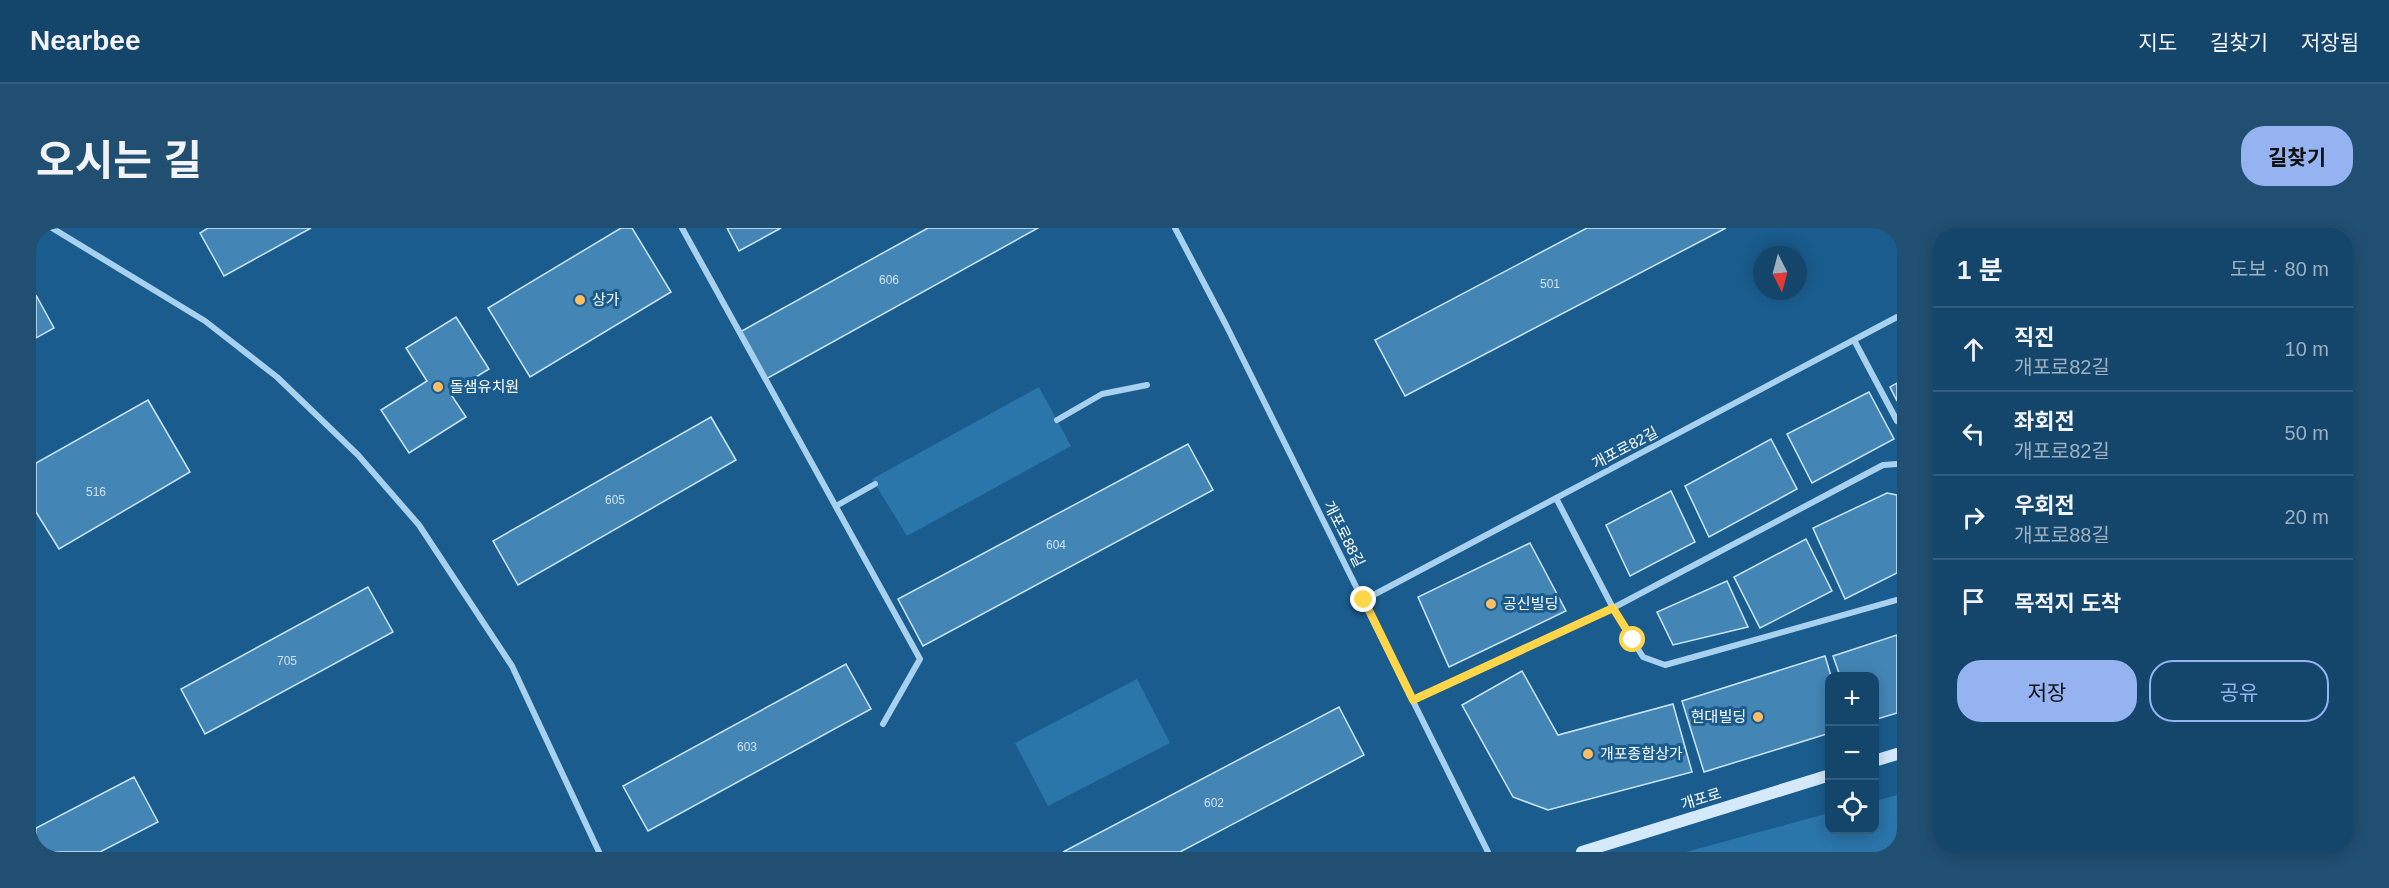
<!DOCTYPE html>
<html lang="ko">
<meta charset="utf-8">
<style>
:root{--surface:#14456a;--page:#214f72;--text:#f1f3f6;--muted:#9db1c1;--line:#335d7e;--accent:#95b2f1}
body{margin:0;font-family:Arial,"Noto Sans KR",sans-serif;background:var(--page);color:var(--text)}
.controls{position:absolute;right:18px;bottom:18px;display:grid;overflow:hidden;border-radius:12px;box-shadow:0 3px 15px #0003}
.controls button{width:54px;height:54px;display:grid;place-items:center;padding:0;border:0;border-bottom:2px solid var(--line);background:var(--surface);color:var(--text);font:30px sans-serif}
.compass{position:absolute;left:1717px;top:18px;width:54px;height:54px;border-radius:50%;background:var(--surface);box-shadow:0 3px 15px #0003;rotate:174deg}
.stop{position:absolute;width:18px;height:18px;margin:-14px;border:4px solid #ffd54a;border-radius:50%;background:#fff}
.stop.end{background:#ffd54a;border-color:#fff;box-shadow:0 2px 6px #0008}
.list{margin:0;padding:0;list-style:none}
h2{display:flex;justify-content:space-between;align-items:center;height:78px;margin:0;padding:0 24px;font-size:26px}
h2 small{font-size:20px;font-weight:400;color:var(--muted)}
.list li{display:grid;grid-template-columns:39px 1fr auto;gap:18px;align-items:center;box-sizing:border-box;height:84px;padding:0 24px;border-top:2px solid var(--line)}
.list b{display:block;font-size:22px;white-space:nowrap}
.list p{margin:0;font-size:20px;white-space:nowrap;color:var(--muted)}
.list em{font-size:20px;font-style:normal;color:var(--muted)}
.actions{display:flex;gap:12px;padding:18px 24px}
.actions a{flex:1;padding:14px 0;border:2px solid var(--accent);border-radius:24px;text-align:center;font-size:21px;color:var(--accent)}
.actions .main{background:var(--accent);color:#111}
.icon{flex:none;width:33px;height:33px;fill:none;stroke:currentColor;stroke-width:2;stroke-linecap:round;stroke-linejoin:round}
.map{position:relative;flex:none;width:1861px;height:624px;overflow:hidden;border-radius:24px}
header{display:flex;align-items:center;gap:36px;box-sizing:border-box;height:84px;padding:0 30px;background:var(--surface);border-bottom:2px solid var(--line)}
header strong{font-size:28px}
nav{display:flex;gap:33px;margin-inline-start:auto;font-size:21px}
.intro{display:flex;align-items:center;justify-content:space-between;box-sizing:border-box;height:144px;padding:0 36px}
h1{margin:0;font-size:42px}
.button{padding:15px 27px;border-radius:24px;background:var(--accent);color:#111;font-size:21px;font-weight:700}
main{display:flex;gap:36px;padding:0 36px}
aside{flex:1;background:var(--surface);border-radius:24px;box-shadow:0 3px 15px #0003}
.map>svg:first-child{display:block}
</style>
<header>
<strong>Nearbee</strong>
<nav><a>지도</a><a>길찾기</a><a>저장됨</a></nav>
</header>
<div class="intro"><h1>오시는 길</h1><a class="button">길찾기</a></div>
<main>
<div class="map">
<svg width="1861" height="624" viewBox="0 0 1861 624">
<rect width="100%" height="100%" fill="#1a5c8e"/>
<!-- green -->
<path fill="#2a75aa" d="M1003 159 1035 218 871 308 836 251Z
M1101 451 1134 515 1012 578 979 515Z
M1861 567V624H1650L1793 585 1794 602H1838L1839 573Z"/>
<!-- building -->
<path fill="#4386b6" stroke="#cde7fa" stroke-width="1.5" d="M172 0H275L188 48 164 5Z
M585 0H596L635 64 494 149 452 80Z
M691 0H745L703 23Z
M892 0H1002L730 151 704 104Z
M1551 0H1690L1369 168 1339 112Z
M0 67 18 100 0 110Z
M420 89 453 141 414 165 430 189 373 225 345 182 391 153 370 120Z
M1861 155V173L1854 159Z
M1833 164 1858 211 1776 255 1751 206Z
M112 172 154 244 23 321 0 284V235Z
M675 189 700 232 482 357 457 313Z
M1735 211 1761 261 1673 309 1649 258Z
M1152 216 1177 262 887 418 862 371Z
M1635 263 1659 314 1594 348 1570 297Z
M1851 265 1861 267V345L1809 371 1777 300Z
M1770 311 1796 363 1724 400 1698 349Z
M1494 315 1530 383 1413 439 1382 369Z
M1691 353 1712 399 1637 417 1621 384Z
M332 359 357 404 169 506 145 461Z
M1861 407V485L1838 492V448H1804L1797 428Z
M1789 428 1795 448H1794V505L1668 544 1646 473Z
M810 436 835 481 612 603 587 558Z
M1486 443 1522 507 1637 476 1656 544 1512 582 1477 569 1426 477Z
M1303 479 1328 527 1144 624H1027Z
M98 549 122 594 64 624H0V600Z"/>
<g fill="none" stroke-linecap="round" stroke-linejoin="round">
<!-- street -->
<path stroke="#a7d1ee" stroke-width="6" d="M16 0 169 93 241 149 322 227 383 297 476 438 563 624
M646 0 884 431 847 496
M1139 0 1190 97 1452 624
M1818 112 1861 193
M1021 192 1066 166 1111 157
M1520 270 1577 380 1607 429 1629 437 1861 372
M800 278 839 256
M1328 372 1861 89
M1377 472 1577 380 1847 237 1861 236"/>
<!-- secondary -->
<path stroke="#d4eafa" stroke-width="12" d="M1838 533 1861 526
M1546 624 1794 547"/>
</g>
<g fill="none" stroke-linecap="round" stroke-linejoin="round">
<!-- route -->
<path stroke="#ffd54a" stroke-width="8" d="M1328 372 1377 472 1577 380 1597 412"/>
</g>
<!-- markers -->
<g fill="#ffbd64" stroke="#1a5c8e" stroke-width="2">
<circle cx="544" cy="72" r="6"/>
<circle cx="402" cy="159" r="6"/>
<circle cx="1455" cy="376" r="6"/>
<circle cx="1722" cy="489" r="6"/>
<circle cx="1552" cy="526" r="6"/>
</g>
<g text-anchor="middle" stroke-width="6" stroke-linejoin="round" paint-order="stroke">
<!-- number labels -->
<g font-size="12" fill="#d0e1ed">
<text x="853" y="56">606</text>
<text x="1514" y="60">501</text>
<text x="60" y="268">516</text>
<text x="579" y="276">605</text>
<text x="1020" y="321">604</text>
<text x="251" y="437">705</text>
<text x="711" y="523">603</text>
<text x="1178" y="579">602</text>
</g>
<!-- poi labels -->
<g font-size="15" fill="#fff" stroke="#1a5c8e" text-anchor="start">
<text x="556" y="77">상가</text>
<text x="414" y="164">돌샘유치원</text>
<text x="1467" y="381">공신빌딩</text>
<text x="1710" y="494" text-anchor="end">현대빌딩</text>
<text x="1564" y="531">개포종합상가</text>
</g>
<!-- street labels -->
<g font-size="15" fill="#fff" stroke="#1a5c8e">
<text transform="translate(1589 220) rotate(-28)" y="5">개포로82길</text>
<text transform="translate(1308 306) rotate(63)" y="5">개포로88길</text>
<text transform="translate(1665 571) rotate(-17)" y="5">개포로</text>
</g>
</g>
</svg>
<div class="controls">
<button>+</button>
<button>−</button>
<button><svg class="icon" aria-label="locate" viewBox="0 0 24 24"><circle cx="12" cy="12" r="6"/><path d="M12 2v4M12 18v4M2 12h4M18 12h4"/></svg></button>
</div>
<svg class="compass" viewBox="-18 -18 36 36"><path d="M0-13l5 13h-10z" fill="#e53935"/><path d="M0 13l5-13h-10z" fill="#9db1c1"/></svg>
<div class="stop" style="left:1597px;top:412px"></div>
<div class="stop end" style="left:1328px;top:372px"></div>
</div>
<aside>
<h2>1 분<small>도보 · 80 m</small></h2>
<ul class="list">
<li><svg class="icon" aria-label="ahead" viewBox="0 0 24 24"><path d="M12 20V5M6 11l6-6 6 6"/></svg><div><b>직진</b><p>개포로82길</p></div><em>10 m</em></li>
<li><svg class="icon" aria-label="left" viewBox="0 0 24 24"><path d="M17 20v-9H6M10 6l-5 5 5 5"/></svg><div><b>좌회전</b><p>개포로82길</p></div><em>50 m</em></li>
<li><svg class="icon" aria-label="right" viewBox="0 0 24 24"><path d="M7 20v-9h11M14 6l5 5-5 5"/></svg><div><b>우회전</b><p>개포로88길</p></div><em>20 m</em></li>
<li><svg class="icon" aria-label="arrive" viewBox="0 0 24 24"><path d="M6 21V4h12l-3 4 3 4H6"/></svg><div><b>목적지 도착</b></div></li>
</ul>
<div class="actions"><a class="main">저장</a><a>공유</a></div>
</aside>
</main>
